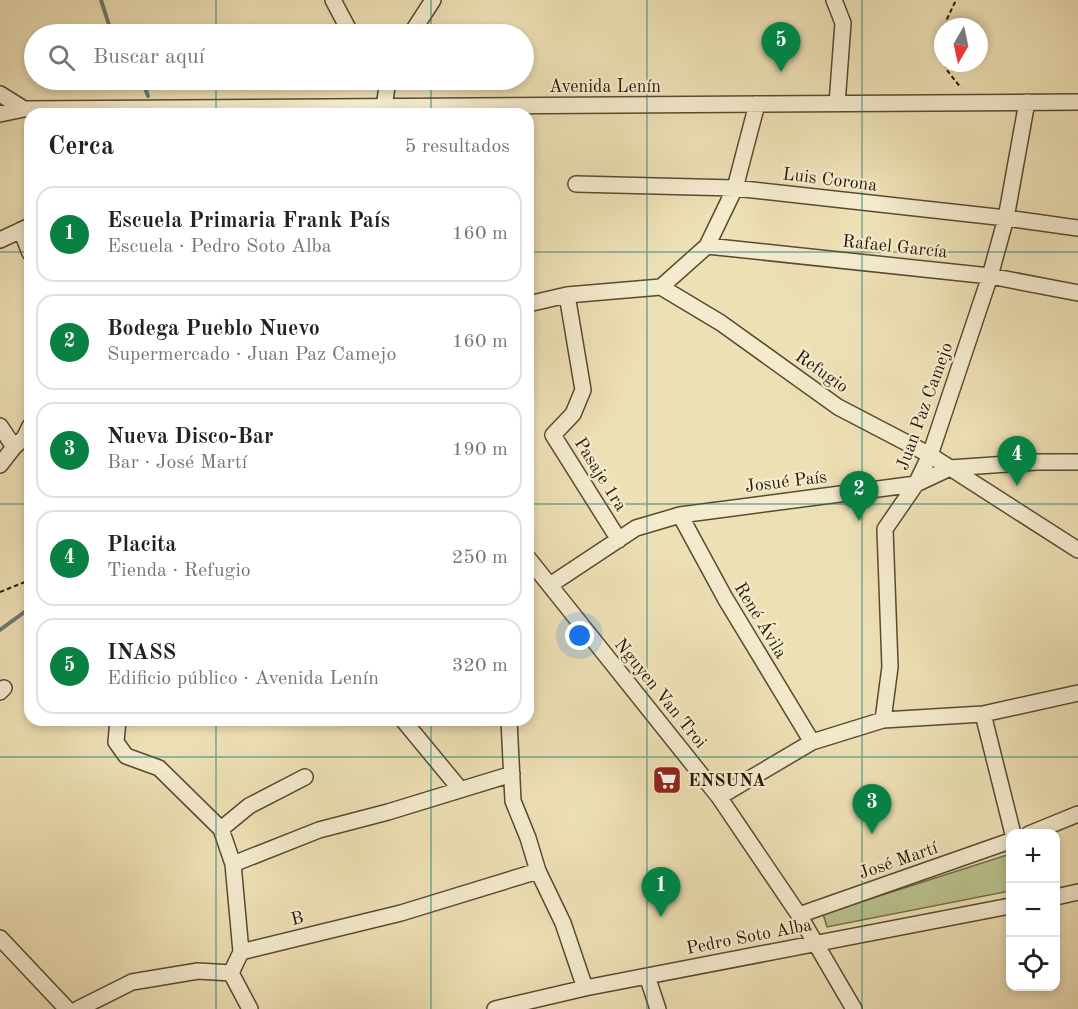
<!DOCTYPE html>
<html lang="es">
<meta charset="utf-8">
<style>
:root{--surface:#fff;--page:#f6f6f6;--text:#222;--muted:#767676;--line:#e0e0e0;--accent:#0b8043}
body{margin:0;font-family:"Old Standard TT",serif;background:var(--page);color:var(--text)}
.controls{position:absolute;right:18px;bottom:18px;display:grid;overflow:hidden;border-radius:12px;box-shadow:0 3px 9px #0003}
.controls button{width:54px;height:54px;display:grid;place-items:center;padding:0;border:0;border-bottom:2px solid var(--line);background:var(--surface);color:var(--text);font:30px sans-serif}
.compass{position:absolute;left:934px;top:18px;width:54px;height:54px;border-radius:50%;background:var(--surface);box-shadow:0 3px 9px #0003;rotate:189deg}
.you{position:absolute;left:580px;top:636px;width:21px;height:21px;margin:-15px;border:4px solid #fff;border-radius:50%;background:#1a73e8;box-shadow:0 0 0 9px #1a73e833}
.badge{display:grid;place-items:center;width:39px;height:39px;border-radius:50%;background:var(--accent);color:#fff;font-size:20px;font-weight:700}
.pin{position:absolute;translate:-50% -50px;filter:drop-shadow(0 2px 3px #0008)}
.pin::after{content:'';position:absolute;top:32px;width:21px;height:18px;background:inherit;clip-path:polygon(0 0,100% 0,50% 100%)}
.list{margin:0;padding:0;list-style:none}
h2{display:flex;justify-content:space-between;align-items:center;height:78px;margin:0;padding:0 24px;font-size:26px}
h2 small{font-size:20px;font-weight:400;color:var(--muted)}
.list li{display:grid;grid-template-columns:39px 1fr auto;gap:18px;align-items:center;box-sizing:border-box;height:96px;margin:0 12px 12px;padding:0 12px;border:2px solid var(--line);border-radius:18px}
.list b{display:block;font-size:22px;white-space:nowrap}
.list p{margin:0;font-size:20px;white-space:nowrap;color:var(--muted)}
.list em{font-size:20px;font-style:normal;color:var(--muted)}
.icon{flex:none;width:33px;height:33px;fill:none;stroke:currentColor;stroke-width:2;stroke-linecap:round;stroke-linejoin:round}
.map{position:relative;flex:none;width:1078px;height:1009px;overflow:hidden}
.search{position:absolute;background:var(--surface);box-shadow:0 3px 9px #0003;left:24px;top:24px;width:510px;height:66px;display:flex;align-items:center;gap:15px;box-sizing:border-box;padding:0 21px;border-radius:33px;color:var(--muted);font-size:22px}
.panel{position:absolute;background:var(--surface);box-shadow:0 3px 9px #0003;left:24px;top:108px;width:510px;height:618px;border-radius:18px}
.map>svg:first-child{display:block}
</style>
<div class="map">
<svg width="1078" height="1009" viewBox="0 0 1078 1009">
<rect width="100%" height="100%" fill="#eee0b5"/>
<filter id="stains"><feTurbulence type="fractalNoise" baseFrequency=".00333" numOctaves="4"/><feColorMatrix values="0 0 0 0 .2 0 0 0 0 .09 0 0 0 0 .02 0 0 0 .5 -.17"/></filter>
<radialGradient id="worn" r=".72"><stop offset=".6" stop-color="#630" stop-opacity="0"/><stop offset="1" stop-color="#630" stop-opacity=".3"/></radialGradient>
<!-- green -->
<path fill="#bac28d" stroke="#706d48" stroke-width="1.5" d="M1010 854V891L827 927 823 914Z"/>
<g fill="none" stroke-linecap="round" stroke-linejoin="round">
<!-- stream -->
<path stroke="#6e7970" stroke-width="4" d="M101 0 110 28 114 34
M142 80 148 96
M0 630 30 608"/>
<!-- minor casing -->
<g stroke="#594a2f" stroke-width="18">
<path id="minor" d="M333 0 351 34
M834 0 843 23 837 104
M411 34 433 0
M0 94 24 109
M384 107 388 80
M0 114 24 109 1078 102
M576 184 735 188 1006 218 1078 228
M21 230 30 253
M0 240 30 226
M707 246 990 276 1078 293
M661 287 707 246 735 188 757 104
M567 295 583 390 573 414 553 435 619 540
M528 304 567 295 661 287 721 323 838 407 930 455 1078 550
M0 426 14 447 24 438 30 426
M0 465 14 447
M680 515 725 598 812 742
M528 558 719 797 799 915 854 1009
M550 585 636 528 680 515 916 484 950 468 1037 462H1078
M0 692 4 688
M983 714 1013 834
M118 720 116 742 126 756 159 768 221 829 233 864 241 952
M403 720 460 789
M509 720 513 801 528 838 538 871 563 923 585 988
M883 720 890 667 885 529 916 484 930 455 990 276 1006 218 1027 102
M719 797 812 742 883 720 983 714 1078 693
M221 829 249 806 305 777
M1029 834 1078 814
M233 864 319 830 388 812 512 774
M1056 897 1078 892
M799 915 1010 841
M0 938 67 1009
M231 973 241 952 401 913 538 871
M231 973 250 1009
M647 976 658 1009
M78 1009 132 982 198 971 231 973
M495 1009 585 988 1010 906"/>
</g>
<!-- path -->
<path stroke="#271802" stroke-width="2" stroke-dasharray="4.5 3" stroke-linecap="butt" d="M947 27V19L956 0
M946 63V69L961 88
M0 592 30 580"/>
<!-- minor -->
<use href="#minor" stroke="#f4ebcf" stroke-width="15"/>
</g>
<!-- grid -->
<path fill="none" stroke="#0f766e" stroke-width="1.5" stroke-opacity="0.55" d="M216 0V34M431 0V34M647 0V1009M862 0V1009M216 80V114M431 80V114M0 252H30M528 252H1078M0 504H30M528 504H1078M216 720V1009M431 720V1009M0 757H1078"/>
<!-- icons -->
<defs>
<g id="supermarket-square" transform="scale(1.5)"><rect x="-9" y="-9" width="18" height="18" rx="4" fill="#8f2418" stroke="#f4ebcf"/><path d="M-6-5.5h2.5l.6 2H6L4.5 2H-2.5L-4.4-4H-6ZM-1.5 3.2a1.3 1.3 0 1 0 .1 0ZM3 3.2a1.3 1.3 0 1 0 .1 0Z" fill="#fff"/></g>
</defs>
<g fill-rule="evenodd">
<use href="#supermarket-square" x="667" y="780"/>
</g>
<g text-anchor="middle" stroke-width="4.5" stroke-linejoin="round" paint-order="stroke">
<!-- street labels -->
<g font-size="18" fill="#271802" stroke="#f4ebcf">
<text x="605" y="92">Avenida Lenín</text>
<text transform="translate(830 179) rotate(7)" y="6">Luis Corona</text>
<text transform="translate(895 246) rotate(6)" y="6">Rafael García</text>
<text transform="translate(822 371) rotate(35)" y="6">Refugio</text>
<text transform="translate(924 406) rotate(-70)" y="6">Juan Paz Camejo</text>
<text transform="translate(601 474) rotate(58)" y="6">Pasaje 1ra</text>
<text transform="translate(786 481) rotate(-7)" y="6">Josué País</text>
<text transform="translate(761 620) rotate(59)" y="6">René Ávila</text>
<text transform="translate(661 693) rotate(51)" y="6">Nguyen Van Troi</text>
<text transform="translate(898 860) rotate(-19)" y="6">José Martí</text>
<text transform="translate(297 918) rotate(-14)" y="6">B</text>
<text transform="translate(749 936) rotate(-11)" y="6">Pedro Soto Alba</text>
</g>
<!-- poi labels -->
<g font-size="18" font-weight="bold" fill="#271802" stroke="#f4ebcf" text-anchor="start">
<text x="688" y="786">ENSUNA</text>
</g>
</g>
<rect width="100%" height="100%" filter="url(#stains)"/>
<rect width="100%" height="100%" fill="url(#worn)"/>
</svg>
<div class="controls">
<button>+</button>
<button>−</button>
<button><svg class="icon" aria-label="locate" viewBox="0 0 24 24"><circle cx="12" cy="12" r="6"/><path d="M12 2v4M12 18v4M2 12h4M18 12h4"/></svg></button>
</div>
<svg class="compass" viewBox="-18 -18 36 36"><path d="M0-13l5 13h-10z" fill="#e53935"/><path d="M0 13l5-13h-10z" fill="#767676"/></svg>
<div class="you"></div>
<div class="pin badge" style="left:661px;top:917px">1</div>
<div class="pin badge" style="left:859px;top:521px">2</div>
<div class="pin badge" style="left:872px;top:834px">3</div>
<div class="pin badge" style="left:1017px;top:486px">4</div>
<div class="pin badge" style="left:781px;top:72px">5</div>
<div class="search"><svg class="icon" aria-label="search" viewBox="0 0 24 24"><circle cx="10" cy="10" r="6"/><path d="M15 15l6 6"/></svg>Buscar aquí</div>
<section class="panel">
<h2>Cerca<small>5 resultados</small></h2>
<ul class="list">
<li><span class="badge">1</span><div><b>Escuela Primaria Frank País</b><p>Escuela · Pedro Soto Alba</p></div><em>160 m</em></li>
<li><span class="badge">2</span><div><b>Bodega Pueblo Nuevo</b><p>Supermercado · Juan Paz Camejo</p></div><em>160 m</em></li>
<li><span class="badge">3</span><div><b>Nueva Disco-Bar</b><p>Bar · José Martí</p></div><em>190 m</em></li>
<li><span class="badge">4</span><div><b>Placita</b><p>Tienda · Refugio</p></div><em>250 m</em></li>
<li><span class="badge">5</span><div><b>INASS</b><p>Edificio público · Avenida Lenín</p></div><em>320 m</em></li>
</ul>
</section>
</div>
